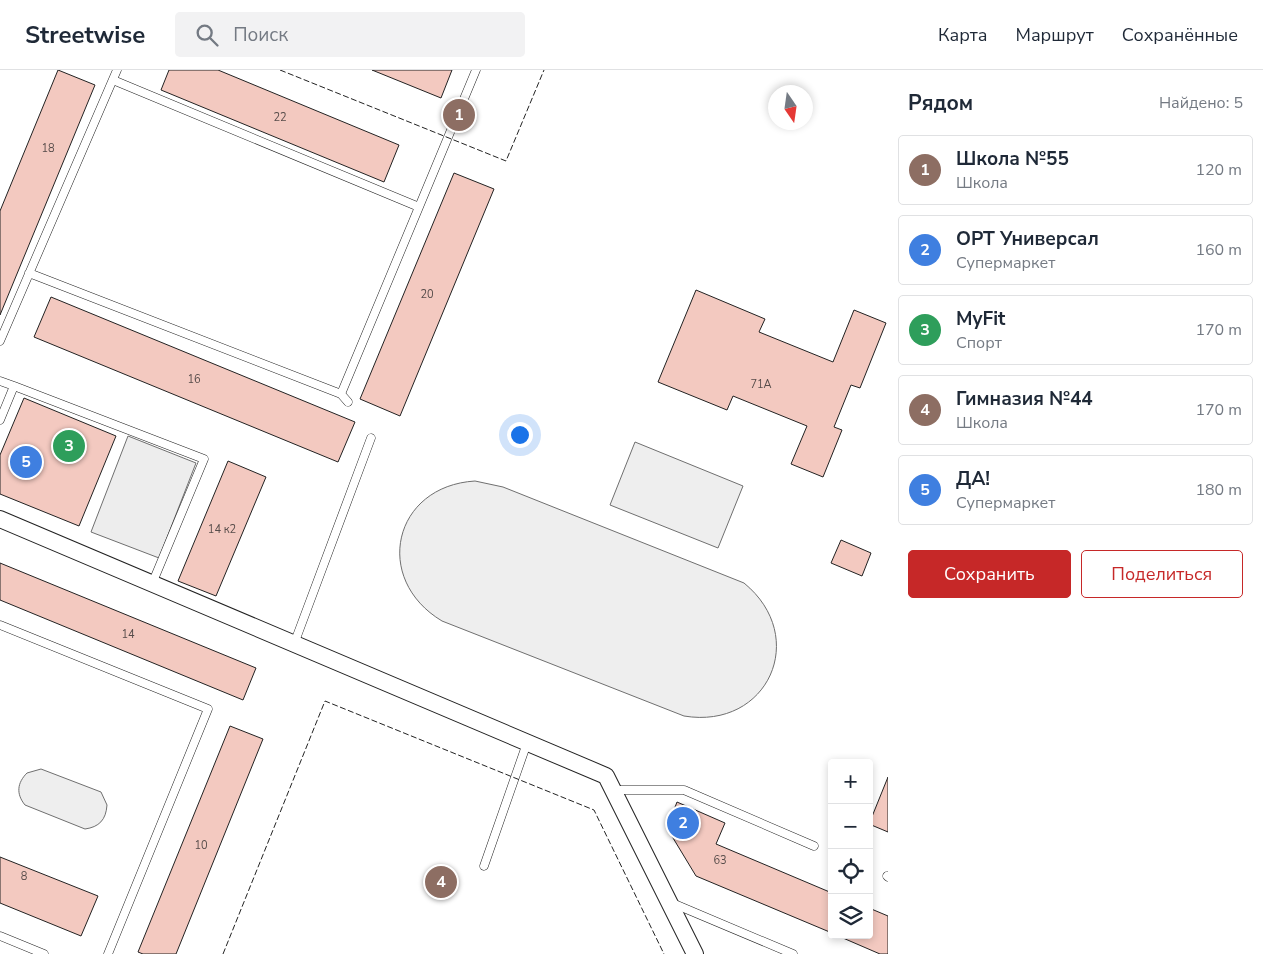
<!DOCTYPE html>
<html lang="ru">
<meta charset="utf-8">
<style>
:root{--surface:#fff;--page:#f2f2f3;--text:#1f2937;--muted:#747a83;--line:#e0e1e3;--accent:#c62828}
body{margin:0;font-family:"Nunito Sans",sans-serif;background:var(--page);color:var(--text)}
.controls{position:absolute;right:15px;bottom:15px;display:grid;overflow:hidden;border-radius:5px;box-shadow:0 2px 8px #0003}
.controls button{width:45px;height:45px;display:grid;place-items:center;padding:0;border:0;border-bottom:1px solid var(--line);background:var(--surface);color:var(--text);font:25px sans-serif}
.compass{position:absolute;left:768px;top:15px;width:45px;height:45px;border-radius:50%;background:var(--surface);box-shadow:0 2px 8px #0003;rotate:167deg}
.you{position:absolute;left:519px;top:364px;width:18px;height:18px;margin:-12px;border:4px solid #fff;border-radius:50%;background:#1a73e8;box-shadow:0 0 0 8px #1a73e833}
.badge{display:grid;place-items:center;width:32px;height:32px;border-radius:50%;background:var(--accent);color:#fff;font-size:16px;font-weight:700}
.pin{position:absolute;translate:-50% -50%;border:2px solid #fff;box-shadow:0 1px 5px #0006}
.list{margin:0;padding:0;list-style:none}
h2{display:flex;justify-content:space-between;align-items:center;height:65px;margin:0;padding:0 20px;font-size:21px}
h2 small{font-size:16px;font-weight:400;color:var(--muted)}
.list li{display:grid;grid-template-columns:32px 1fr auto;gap:15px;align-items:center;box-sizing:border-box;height:70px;margin:0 10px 10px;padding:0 10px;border:1px solid var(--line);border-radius:5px}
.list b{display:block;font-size:19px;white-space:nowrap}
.list p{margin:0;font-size:16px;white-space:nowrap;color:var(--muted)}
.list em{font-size:16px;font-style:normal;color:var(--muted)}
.actions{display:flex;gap:10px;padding:15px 20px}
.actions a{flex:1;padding:11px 0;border:1px solid var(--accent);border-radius:5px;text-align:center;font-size:18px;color:var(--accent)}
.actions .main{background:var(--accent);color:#fff}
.icon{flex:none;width:28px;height:28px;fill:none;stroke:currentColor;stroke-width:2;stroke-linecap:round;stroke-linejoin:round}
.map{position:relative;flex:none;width:888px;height:884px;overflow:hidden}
header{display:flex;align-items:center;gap:30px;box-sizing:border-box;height:70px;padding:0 25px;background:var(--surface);border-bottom:1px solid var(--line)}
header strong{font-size:24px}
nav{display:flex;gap:28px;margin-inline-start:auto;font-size:18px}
.search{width:350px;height:45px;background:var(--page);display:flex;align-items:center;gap:12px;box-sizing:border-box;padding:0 18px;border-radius:5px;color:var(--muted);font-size:19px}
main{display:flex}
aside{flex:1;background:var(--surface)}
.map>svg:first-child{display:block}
</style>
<header>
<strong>Streetwise</strong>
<div class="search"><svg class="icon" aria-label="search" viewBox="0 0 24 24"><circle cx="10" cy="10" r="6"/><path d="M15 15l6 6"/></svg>Поиск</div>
<nav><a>Карта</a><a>Маршрут</a><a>Сохранённые</a></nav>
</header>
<main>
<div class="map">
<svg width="888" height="884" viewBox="0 0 888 884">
<rect width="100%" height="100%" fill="#fff"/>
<!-- green -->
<path fill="#eee" stroke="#6f6f6f" d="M635 372 743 416 718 478 610 435Z
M475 411 503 417 744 513C810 567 768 660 684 646L442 551C372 509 393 416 475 411Z
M41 699 101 722 107 735C106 750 99 757 85 759L25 735C16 724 17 713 27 703Z"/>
<!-- parking -->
<path fill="#ededed" stroke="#6f6f6f" d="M128 366 196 393 159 488 91 462Z"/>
<!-- building -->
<path fill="#f3c9c0" stroke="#222" d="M58 0 95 15 0 245V141Z
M169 0H218L399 75 384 112 161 20Z
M372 0H452L441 28Z
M454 103 494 119 400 346 360 329Z
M696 220 765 249 759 262 833 292 854 240 886 253 860 318 851 315 834 357 842 360 823 407 791 394 807 356 733 326 727 340 658 312Z
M51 227 355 352 338 392 34 267Z
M24 328 116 366 79 456 0 424V385Z
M228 391 266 407 216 526 178 511Z
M841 470 871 483 862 506 831 493Z
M0 493 256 598 243 630 0 530Z
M230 656 263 669 176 884H143L138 882Z
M888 707V762L869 754Z
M677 732 725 753 716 774 832 823V863L696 806 667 758Z
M0 787 98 826 81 866 0 833Z
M869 838 888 846V884H880L836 865H869Z"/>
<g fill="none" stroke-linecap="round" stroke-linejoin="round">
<!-- service casing -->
<g stroke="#222" stroke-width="9">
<path id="service" d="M113 10 419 137 341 324
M419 137 476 0
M29 203 341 324 348 332
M0 271 117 0
M0 311 14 316 0 350
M14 316 204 389 152 514
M0 555 208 639 108 884
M294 574 371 368
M612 720H684L814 776
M484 796 527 673
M887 806 888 807
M672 833 793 884
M0 866 44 884"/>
</g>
<!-- minor casing -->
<g stroke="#222" stroke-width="18">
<path id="minor" d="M0 449 606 706 695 884"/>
</g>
<!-- service -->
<use href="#service" stroke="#fff" stroke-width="8"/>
<!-- minor -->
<use href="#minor" stroke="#fff" stroke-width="16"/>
<!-- fence -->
<path stroke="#222" stroke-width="1" stroke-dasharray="6 2.5" stroke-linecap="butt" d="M280 0 506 91 544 0
M223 884 325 631 594 740 664 884"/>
</g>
<g text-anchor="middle" stroke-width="4" stroke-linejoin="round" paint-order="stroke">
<!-- number labels -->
<g font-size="11" fill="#564c4a">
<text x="280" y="51">22</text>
<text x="48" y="82">18</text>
<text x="427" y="228">20</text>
<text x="194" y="313">16</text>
<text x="761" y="318">71А</text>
<text x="222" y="463">14 к2</text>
<text x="128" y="568">14</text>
<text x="201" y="779">10</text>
<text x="720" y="794">63</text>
<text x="24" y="810">8</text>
</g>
</g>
</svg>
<div class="controls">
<button>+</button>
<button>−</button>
<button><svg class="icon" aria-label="locate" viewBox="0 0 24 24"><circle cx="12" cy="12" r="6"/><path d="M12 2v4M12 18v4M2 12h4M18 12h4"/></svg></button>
<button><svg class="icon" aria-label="layers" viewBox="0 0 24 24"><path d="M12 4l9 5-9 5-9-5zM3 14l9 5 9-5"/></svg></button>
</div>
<svg class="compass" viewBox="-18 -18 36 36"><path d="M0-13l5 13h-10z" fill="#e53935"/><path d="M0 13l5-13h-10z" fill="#747a83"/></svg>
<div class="you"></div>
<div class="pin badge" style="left:459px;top:45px;background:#8d6e63">1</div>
<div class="pin badge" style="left:683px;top:753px;background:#3f7fe0">2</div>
<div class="pin badge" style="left:69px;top:376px;background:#2e9e5b">3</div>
<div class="pin badge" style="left:441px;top:812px;background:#8d6e63">4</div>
<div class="pin badge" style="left:26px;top:392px;background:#3f7fe0">5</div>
</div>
<aside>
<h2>Рядом<small>Найдено: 5</small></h2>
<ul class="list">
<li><span class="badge" style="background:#8d6e63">1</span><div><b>Школа №55</b><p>Школа</p></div><em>120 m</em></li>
<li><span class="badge" style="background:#3f7fe0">2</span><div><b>ОРТ Универсал</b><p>Супермаркет</p></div><em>160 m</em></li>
<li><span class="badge" style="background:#2e9e5b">3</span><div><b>MyFit</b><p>Спорт</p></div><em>170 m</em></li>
<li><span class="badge" style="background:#8d6e63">4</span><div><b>Гимназия №44</b><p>Школа</p></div><em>170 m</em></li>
<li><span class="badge" style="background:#3f7fe0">5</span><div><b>ДА!</b><p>Супермаркет</p></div><em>180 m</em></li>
</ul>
<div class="actions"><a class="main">Сохранить</a><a>Поделиться</a></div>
</aside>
</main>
